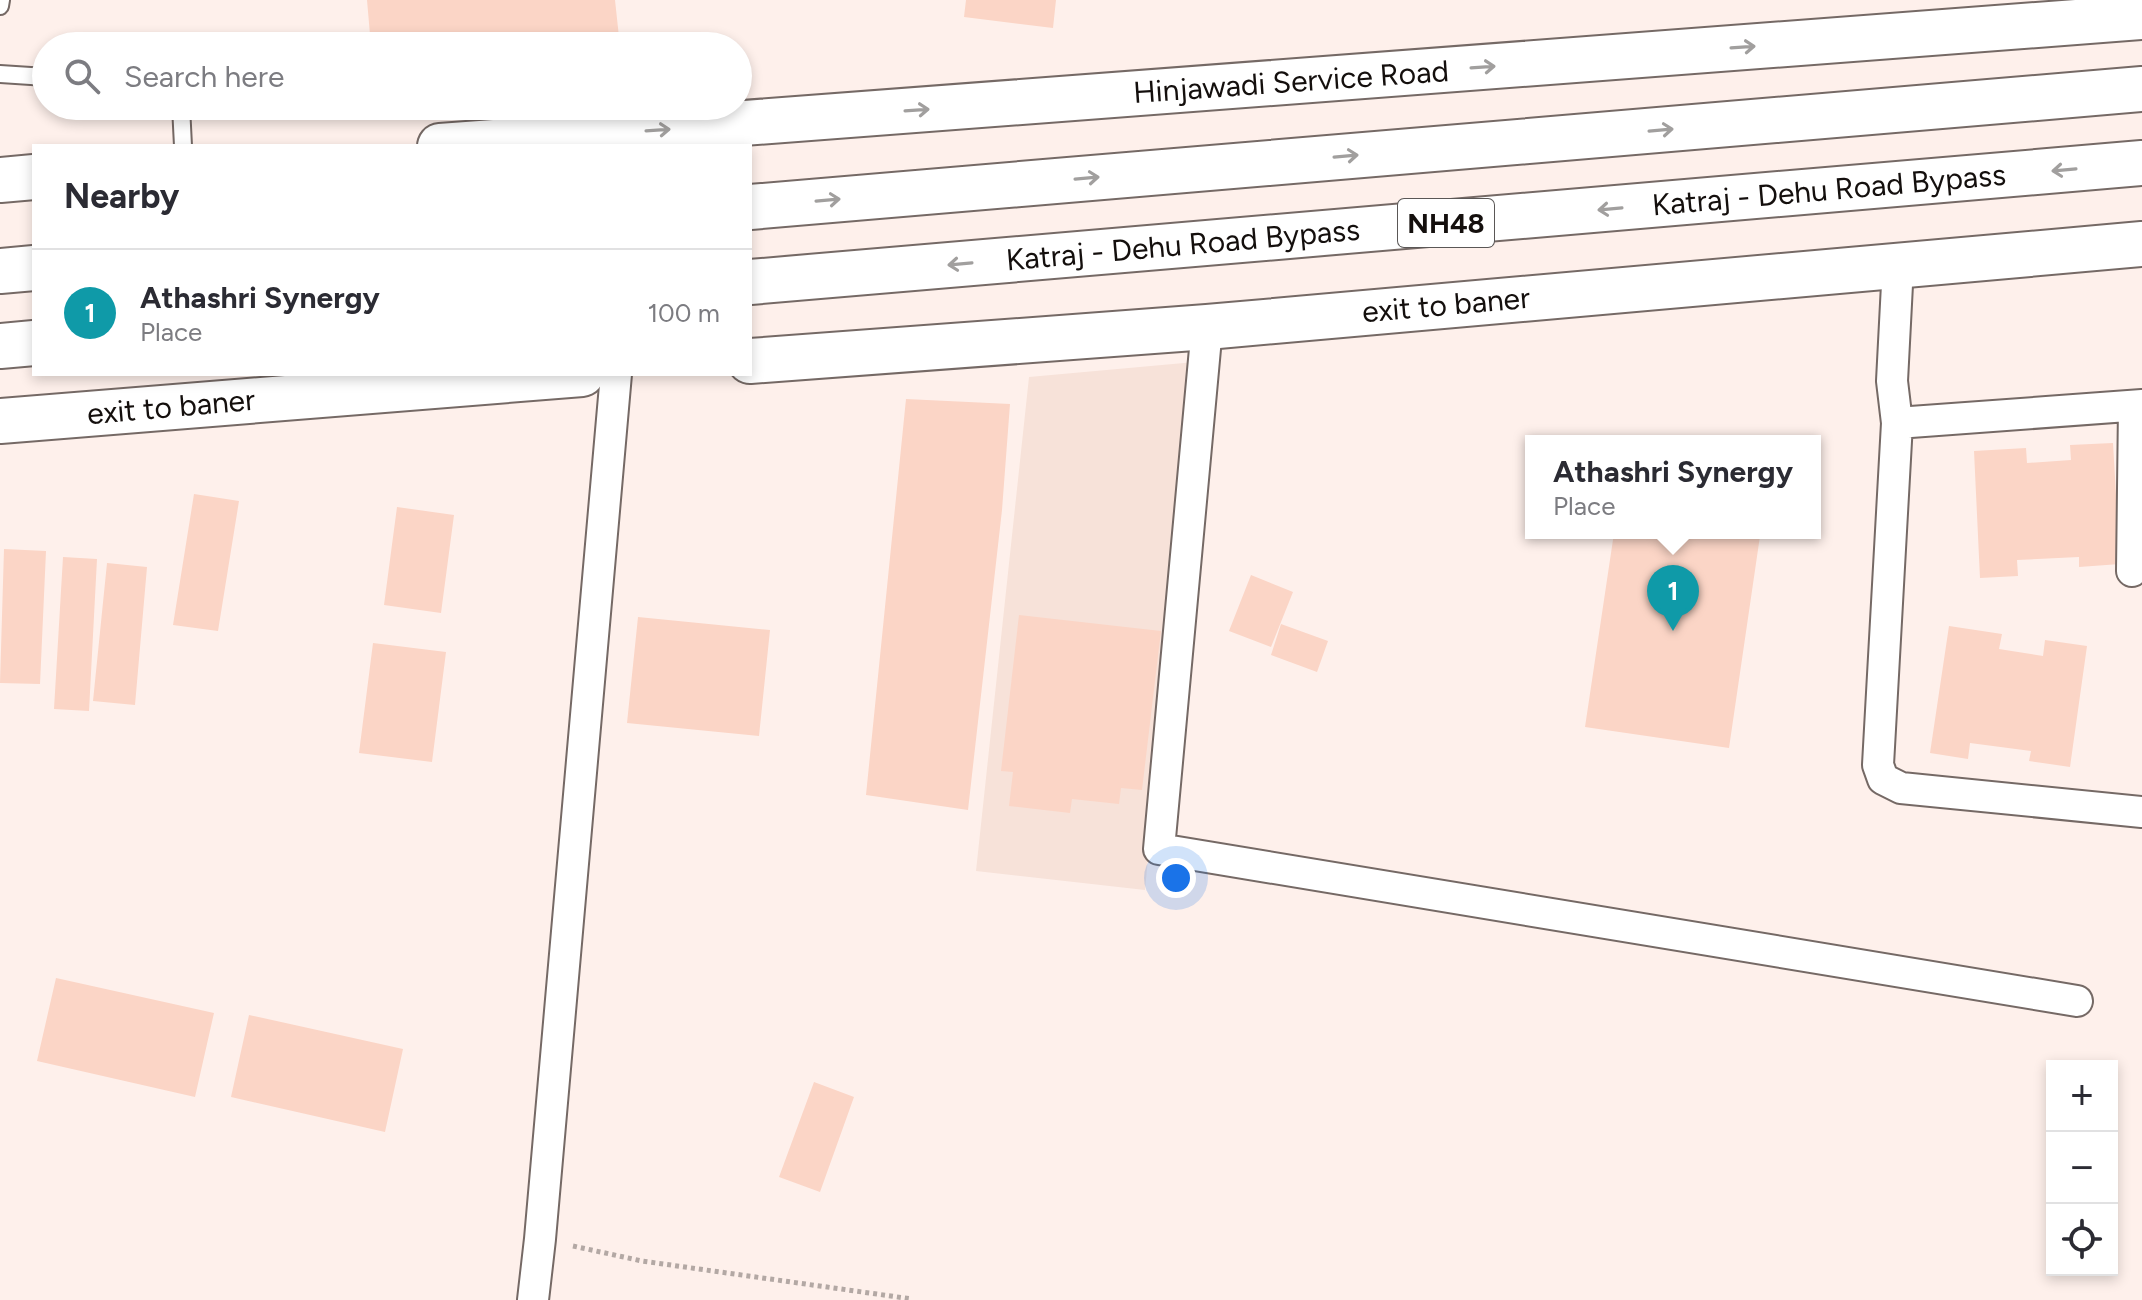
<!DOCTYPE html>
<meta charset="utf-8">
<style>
:root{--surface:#fff;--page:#f2f2f3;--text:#2b2b33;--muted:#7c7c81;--line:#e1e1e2;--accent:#ea580c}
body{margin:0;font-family:Figtree,sans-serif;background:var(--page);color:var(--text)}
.controls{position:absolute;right:24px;bottom:24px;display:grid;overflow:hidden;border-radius:0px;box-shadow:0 4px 12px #0003}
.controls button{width:72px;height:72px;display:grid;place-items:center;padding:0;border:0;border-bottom:2px solid var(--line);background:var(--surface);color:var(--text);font:40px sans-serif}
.you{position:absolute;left:1176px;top:878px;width:28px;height:28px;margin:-20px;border:6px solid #fff;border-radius:50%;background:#1a73e8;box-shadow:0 0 0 12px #1a73e833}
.badge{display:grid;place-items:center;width:52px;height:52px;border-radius:50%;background:var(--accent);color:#fff;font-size:26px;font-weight:700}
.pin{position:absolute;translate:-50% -66px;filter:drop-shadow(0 2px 4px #0008)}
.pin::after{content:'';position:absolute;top:42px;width:28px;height:24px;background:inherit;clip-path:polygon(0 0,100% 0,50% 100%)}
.popup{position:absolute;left:1525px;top:435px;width:296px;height:104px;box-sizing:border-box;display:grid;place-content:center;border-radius:0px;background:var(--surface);filter:drop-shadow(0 2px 6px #0005);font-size:26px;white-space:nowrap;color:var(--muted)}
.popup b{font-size:30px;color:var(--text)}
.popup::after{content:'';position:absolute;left:50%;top:100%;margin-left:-16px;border:16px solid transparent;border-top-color:var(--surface)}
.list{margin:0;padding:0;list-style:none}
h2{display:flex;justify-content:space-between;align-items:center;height:104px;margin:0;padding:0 32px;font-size:34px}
h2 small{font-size:26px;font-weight:400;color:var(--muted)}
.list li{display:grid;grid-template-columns:52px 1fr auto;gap:24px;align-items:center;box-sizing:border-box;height:128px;padding:0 32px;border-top:2px solid var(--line)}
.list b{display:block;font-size:30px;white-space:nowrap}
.list p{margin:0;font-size:26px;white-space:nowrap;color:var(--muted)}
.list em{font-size:26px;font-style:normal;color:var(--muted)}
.icon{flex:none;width:44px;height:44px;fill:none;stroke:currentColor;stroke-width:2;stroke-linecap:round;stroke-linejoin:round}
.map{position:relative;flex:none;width:2142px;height:1300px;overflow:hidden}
.search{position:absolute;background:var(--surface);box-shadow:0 4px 12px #0003;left:32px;top:32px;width:720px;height:88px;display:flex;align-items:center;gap:20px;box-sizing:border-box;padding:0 28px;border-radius:44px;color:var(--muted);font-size:30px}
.panel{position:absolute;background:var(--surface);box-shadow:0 4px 12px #0003;left:32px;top:144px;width:720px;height:232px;border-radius:0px}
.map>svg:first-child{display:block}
</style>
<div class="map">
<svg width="2142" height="1300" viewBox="0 0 2142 1300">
<rect width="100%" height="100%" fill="#fef0eb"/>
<!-- built -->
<path fill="#f7e2d9" d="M1195 362 1145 890 976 871 1029 377Z"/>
<!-- building -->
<path fill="#fbd5c6" d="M367 0H615L619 37 535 46H371Z
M966 0H1056L1053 28 964 17Z
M906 399 1010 404 1002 510 968 810 866 795Z
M2113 443 2120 564 2079 567V557L2017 560 2018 576 1980 578 1974 451 2026 448 2027 463 2071 460 2070 445Z
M194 494 239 501 218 631 173 625Z
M397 507 454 515 441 613 384 605Z
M1614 533H1740L1760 536 1729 748 1585 727Z
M4 549 46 551 40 684 0 683Z
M63 557 97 559 89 711 54 709Z
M107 563 147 567 135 705 93 701Z
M1251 575 1293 592 1271 647 1229 631Z
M1019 615 1161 631 1142 790 1121 788 1119 804 1072 799 1070 813 1009 806 1013 772 1001 771Z
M638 617 770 630 759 736 627 723Z
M1281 624 1328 641 1317 672 1271 655Z
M1949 626 2002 634 1999 649 2043 656 2045 640 2087 646 2070 767 2029 761 2031 751 1970 743 1968 759 1930 753Z
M373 643 446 652 432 762 359 753Z
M56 978 214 1013 195 1097 37 1061Z
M249 1015 403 1049 385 1132 231 1097Z
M814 1082 854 1097 820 1192 779 1177Z"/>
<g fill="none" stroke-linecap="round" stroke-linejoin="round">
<!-- lane casing -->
<g stroke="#756965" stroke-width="20">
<path id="lane" d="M0 6 1 0
M0 74 46 77
M181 106 183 146"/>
</g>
<!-- street casing -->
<g stroke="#756965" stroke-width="34">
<path id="street" d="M1898 265 1892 381 1897 423 1878 765 1883 779 1901 788 2142 812
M1207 327 1159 849 2077 1001
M1897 423 2142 405
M2132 571 2134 406
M533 1300 540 1239 616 374"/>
</g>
<!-- primary casing -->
<g stroke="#756965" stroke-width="48">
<path id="primary" d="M440 146 2142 17
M0 180 34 177
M750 361 1207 327 2142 244
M0 421 582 374"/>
</g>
<!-- highway casing -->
<g stroke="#756965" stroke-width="48">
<path id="highway" d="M750 207 2142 89
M0 271 34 268
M750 282 2142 163
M0 346 34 343"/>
</g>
<!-- path -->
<path stroke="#b3a8a4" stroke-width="5" stroke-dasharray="4 4" stroke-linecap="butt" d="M573 1246 642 1261 912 1299"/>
<!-- lane -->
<use href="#lane" stroke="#fff" stroke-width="16"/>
<!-- street -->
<use href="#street" stroke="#fff" stroke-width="30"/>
<!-- primary -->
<use href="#primary" stroke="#fff" stroke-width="44"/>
<!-- highway -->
<use href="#highway" stroke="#fff" stroke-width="44"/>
</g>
<!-- one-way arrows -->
<defs><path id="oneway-shaft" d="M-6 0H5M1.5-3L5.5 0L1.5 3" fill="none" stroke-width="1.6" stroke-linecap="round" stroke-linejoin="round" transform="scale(2)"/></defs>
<g stroke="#a19f9e">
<use href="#oneway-shaft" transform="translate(1743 47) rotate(-4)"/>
<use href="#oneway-shaft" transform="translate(1483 67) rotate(-4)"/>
<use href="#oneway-shaft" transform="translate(917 110) rotate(-4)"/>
<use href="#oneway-shaft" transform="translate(658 130) rotate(-4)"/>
<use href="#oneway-shaft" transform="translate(1661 130) rotate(-5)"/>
<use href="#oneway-shaft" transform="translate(1346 156) rotate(-5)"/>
<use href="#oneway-shaft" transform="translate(2064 170) rotate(175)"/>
<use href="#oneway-shaft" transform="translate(1087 178) rotate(-5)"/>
<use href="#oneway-shaft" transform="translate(828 200) rotate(-5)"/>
<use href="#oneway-shaft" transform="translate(1610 209) rotate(175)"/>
<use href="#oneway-shaft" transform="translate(960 264) rotate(175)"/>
</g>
<g text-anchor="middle" stroke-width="7" stroke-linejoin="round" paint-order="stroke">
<!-- shield labels -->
<rect fill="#fff" stroke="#5a5756" stroke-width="2" x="1398" y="199" width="96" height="48" rx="6"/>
<g font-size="28" font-weight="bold" fill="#140f0d">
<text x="1446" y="233">NH48</text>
</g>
<!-- street labels -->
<g font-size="30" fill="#140f0d" stroke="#fff">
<text transform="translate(1291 82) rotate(-4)" y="10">Hinjawadi Service Road</text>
<text transform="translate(1829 190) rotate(-5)" y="10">Katraj - Dehu Road Bypass</text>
<text transform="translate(1183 245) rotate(-5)" y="10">Katraj - Dehu Road Bypass</text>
<text transform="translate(1446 305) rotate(-5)" y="10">exit to baner</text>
<text transform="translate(171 407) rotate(-5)" y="10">exit to baner</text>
</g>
</g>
</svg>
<div class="controls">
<button>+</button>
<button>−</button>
<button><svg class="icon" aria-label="locate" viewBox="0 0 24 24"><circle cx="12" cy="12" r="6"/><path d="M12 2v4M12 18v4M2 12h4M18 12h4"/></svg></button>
</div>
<div class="you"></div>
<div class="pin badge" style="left:1673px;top:631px;background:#0f9aa8">1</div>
<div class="popup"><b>Athashri Synergy</b>Place</div>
<div class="search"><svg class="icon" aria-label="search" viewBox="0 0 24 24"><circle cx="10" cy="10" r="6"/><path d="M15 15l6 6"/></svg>Search here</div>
<section class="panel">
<h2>Nearby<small></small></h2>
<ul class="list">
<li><span class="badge" style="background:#0f9aa8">1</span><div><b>Athashri Synergy</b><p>Place</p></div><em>100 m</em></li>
</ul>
</section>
</div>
